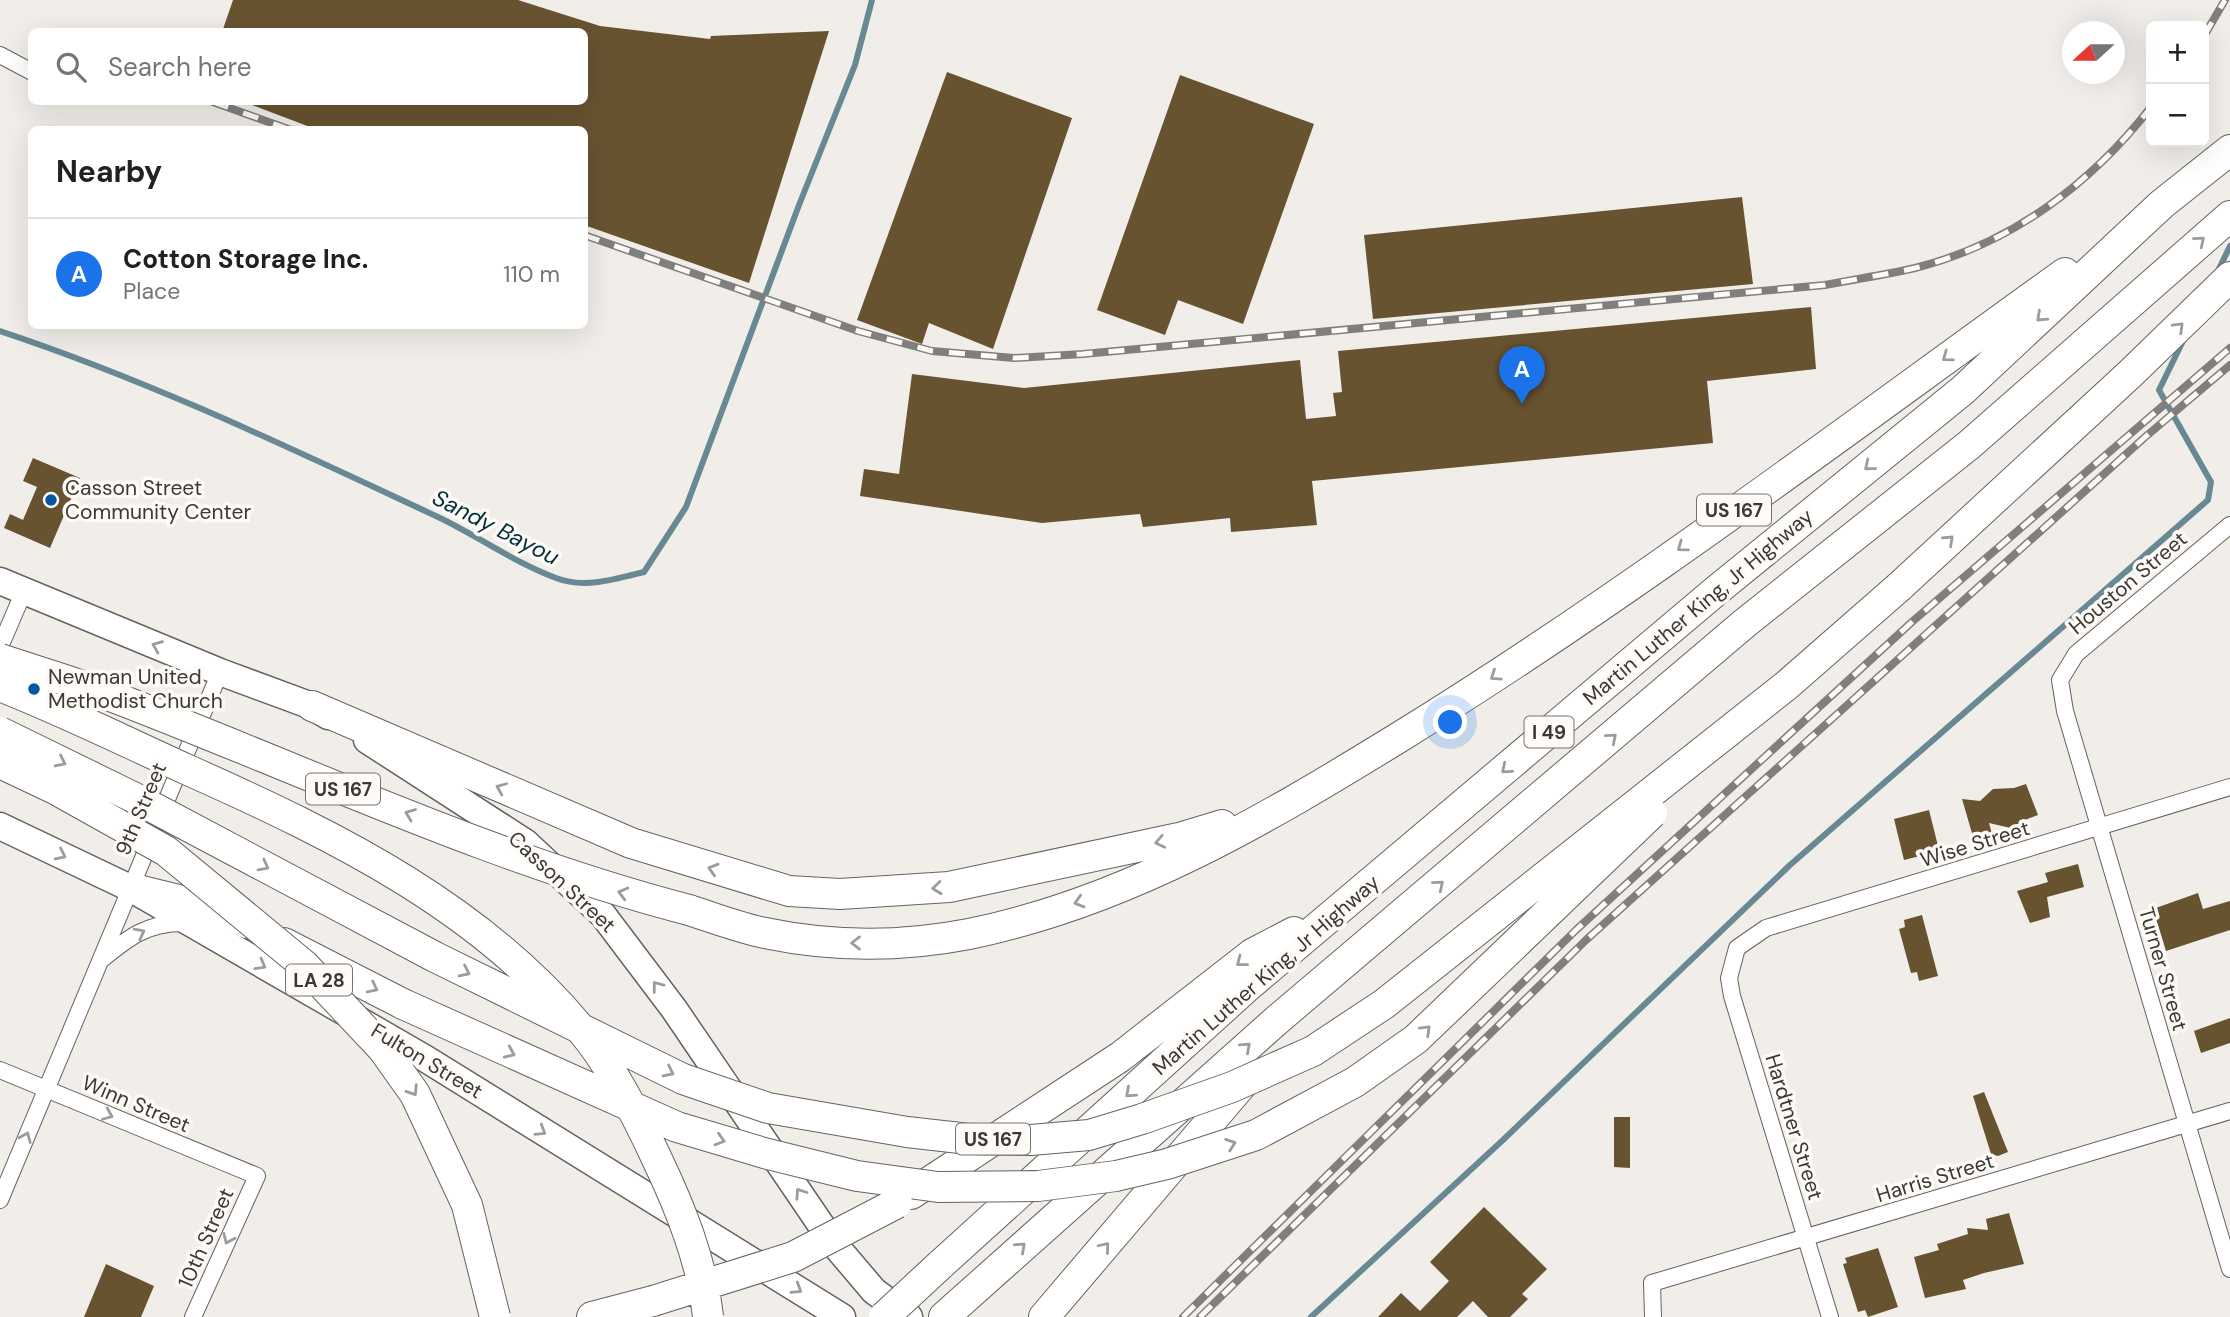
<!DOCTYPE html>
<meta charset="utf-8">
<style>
:root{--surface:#fff;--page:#f6f6f6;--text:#202124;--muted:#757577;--line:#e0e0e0;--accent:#1a73e8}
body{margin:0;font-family:"DM Sans",sans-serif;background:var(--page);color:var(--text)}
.controls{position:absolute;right:21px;top:21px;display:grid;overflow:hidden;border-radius:10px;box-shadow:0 7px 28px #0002}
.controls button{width:63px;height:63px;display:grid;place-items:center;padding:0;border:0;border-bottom:2px solid var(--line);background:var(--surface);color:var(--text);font:35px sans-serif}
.compass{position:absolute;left:2062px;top:21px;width:63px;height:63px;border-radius:50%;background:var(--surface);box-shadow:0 7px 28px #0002;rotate:249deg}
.you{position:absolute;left:1451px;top:723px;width:24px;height:24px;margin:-18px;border:5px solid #fff;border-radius:50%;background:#1a73e8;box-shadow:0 0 0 10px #1a73e833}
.badge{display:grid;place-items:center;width:46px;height:46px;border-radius:50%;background:var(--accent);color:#fff;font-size:23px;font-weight:700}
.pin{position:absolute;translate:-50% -58px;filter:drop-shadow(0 2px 4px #0008)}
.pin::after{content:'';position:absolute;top:37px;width:24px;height:21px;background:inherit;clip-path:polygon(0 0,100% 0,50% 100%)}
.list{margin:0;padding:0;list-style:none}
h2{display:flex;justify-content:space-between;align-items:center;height:91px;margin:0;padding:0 28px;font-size:30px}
h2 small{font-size:23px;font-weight:400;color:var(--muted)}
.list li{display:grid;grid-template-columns:46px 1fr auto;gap:21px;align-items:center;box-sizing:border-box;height:112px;padding:0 28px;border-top:2px solid var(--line)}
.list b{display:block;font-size:26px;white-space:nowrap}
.list p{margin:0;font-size:23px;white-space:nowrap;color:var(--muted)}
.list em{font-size:23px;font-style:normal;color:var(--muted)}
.icon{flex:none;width:38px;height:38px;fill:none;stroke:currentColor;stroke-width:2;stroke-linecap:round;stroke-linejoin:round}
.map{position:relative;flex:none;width:2230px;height:1317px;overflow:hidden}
.search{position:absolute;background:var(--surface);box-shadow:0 7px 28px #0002;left:28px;top:28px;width:560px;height:77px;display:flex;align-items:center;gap:18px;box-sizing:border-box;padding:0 24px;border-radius:10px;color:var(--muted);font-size:26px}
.panel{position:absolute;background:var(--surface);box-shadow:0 7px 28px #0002;left:28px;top:126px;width:560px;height:203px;border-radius:10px}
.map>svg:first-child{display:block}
</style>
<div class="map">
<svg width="2230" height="1317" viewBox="0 0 2230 1317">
<rect width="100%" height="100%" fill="#f1eeea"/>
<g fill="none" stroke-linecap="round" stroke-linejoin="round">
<!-- stream -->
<path stroke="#688994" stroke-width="6" d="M2217 273 2230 246
M0 331C151 381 294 450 438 517 478 536 515 563 556 578 584 589 616 579 644 572L686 507 799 205 855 65 872 0
M1311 1317 1503 1140 1790 865 2208 500 2211 482 2159 390 2184 339"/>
</g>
<!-- building -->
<path fill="#685331" d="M233 0H518L600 26 710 39 711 36 829 31 749 283 584 225V130H318L247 103 584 102V32H222Z
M947 72 1072 118 993 349 929 323 922 344 857 320Z
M1180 75 1314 124 1243 324 1178 300 1165 335 1097 310Z
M1742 197 1753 284 1373 319 1364 235Z
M1811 307 1816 369 1707 381 1713 443 1312 481 1317 525 1231 532 1230 518 1143 527 1140 514 1042 523 860 496 864 469 899 474 912 374 1024 388 1300 360 1306 419 1336 416 1333 393 1342 392 1338 351Z
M33 458 80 478 50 548 4 528 10 514 23 520 37 487 23 481Z
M2026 784 2038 815 2022 821 2024 825 2015 829 1989 823 1992 834 1974 840 1962 799 1980 801 1993 789 2014 788Z
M1929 810 1938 846 1923 850 1924 855 1904 860 1894 819Z
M2078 864 2084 887 2047 897 2050 917 2030 923 2017 891 2048 882 2045 873Z
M2198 893 2203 909 2230 901V930L2166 951 2153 909Z
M1922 915 1938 976 1919 981 1917 972 1911 973 1899 929 1905 927 1904 920Z
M2230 1018V1043L2201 1053 2194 1031Z
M1984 1092 2008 1152 1998 1156 1991 1154 1973 1096Z
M1614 1117H1630V1168L1614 1167Z
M1484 1207 1547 1269 1522 1294 1528 1299 1510 1317H1488L1473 1301 1457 1317H1378L1401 1293 1420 1311 1449 1281 1430 1262Z
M2009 1213 2024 1264 1984 1273 1963 1280 1966 1289 1925 1298 1914 1257 1939 1250 1937 1244 1968 1234 1967 1228 1988 1230 1986 1219Z
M1878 1248 1898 1307 1868 1317 1865 1310 1858 1312 1843 1264 1847 1263 1845 1258Z
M106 1264 154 1286 141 1317H84Z"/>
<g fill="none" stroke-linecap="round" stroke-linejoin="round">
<!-- street casing -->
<g stroke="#66635f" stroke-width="18">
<path id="street" d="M0 55 32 72
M2230 525 2076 654 2060 680 2065 711 2230 1269
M0 647 24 591
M160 816 220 672
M101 960C129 937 147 923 183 923
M0 1070 257 1176 193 1317
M0 1200 152 837
M1653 1317 1652 1283 2230 1111
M1830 1317 1732 996 1729 978 1737 948 1766 928 2230 787"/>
</g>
<!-- primary casing -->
<g stroke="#66635f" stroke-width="29">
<path id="primary" d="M0 581 220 672 312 706 328 716
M367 740 526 843 603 915 674 1009 834 1244 874 1291 909 1317
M0 826 130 888 426 1059 842 1317"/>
</g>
<!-- highway casing -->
<g stroke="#66635f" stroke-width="32">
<path id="highway" d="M1899 587 2130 374 2230 277
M312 706 631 843 789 891 840 894 949 887 1179 838 1222 825
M130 888 223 911 247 923
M689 910C714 918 740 928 765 933 832 947 902 947 969 934 1126 902 1263 821 1398 738 1628 596 1845 431 2065 273
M284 943 403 1004
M911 1194 1120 1057 1252 954 1294 932
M940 1265 1248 986 1717 590 1963 390 2162 204 2230 150
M592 1317 653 1301
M944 1317 1277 1020 1745 623 1969 445 2230 216
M1044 1317 1250 1075"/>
</g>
<!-- street -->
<use href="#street" stroke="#fff" stroke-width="16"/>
<!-- primary -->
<use href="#primary" stroke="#fff" stroke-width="26"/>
<!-- highway -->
<use href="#highway" stroke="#fff" stroke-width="30"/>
<!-- rail casing -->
<g stroke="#817f7d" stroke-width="8">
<path id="rail" d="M2204 36 2225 0
M213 102 291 130
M584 235 858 331 932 351 1014 358 1083 354 1825 285C1855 279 1885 275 1915 268 2011 244 2091 184 2151 107
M1183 1317 1576 930 1913 621 2230 348
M1200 1317 1586 940 2144 438 2230 365"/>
</g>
<!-- rail -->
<use href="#rail" stroke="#fefbf7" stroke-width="5" stroke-dasharray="16" stroke-linecap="butt"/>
<!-- highway-bridge casing -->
<g stroke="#66635f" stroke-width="32" stroke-linecap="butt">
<path id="highway-bridge" d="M0 659C39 672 78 683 116 698 306 771 492 859 689 910
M0 686C64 711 126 742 188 770 336 836 490 911 591 1042 617 1077 638 1118 656 1157 680 1207 702 1261 708 1317
M0 732 139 800 435 957 683 1079 768 1108 907 1132 969 1139 1031 1140 1089 1135 1142 1119 1232 1087 1313 1051 1384 1004 1787 685 1899 587
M0 763 55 789 166 851 304 965 383 1049 415 1094 467 1205 495 1317
M403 1004 677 1127 764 1153 857 1176 938 1187 1038 1186 1116 1176 1167 1164 1256 1135 1355 1082 1416 1039 1652 813
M653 1301 793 1257 897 1203
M884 1317 940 1265"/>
</g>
<!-- highway-bridge -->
<use href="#highway-bridge" stroke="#fff" stroke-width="30"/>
</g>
<!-- one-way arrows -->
<defs><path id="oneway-chevron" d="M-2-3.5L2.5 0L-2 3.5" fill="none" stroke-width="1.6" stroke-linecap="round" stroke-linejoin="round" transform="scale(1.75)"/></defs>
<g stroke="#9d9c9c">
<use href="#oneway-chevron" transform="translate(2200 241) rotate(-40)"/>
<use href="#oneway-chevron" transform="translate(2041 317) rotate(137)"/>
<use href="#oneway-chevron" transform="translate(2179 327) rotate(-44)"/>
<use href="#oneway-chevron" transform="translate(1947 357) rotate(144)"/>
<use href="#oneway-chevron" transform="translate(1869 466) rotate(141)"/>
<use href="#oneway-chevron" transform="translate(1949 540) rotate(-43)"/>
<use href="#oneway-chevron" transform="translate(1682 547) rotate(144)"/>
<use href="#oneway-chevron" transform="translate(157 646) rotate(-158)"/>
<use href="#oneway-chevron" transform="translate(1495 676) rotate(146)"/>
<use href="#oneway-chevron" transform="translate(1612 738) rotate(-41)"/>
<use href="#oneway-chevron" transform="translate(61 762) rotate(26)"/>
<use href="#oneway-chevron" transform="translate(1506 769) rotate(140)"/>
<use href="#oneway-chevron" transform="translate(501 788) rotate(-157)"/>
<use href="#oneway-chevron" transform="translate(410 814) rotate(-159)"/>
<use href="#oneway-chevron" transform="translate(1160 842) rotate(168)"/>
<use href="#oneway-chevron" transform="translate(61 855) rotate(26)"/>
<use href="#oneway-chevron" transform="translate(264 866) rotate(28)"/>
<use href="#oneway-chevron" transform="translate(713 869) rotate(-163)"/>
<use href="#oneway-chevron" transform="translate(1439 885) rotate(-40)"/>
<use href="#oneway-chevron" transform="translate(937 888) rotate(174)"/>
<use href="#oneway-chevron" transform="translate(623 893) rotate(-165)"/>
<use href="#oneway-chevron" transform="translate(1079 902) rotate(164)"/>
<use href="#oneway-chevron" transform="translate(140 933) rotate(-28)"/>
<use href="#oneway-chevron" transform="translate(856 943) rotate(-180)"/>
<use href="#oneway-chevron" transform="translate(1241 962) rotate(142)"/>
<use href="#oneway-chevron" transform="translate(261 965) rotate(30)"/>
<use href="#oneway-chevron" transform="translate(465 972) rotate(26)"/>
<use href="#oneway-chevron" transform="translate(657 986) rotate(-127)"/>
<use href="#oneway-chevron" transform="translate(373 988) rotate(27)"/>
<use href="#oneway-chevron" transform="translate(1426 1030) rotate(-44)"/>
<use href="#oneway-chevron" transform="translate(1246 1047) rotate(-42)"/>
<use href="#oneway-chevron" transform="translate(510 1053) rotate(24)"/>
<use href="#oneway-chevron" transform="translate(669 1072) rotate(26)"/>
<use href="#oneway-chevron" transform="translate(413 1091) rotate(57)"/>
<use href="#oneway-chevron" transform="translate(1130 1093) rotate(138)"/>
<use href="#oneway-chevron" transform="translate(108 1115) rotate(23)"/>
<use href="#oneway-chevron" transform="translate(541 1131) rotate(32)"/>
<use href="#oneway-chevron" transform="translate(26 1137) rotate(-67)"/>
<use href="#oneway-chevron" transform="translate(720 1140) rotate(17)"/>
<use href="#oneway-chevron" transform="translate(1231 1144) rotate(-19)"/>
<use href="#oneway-chevron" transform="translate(800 1193) rotate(-124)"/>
<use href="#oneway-chevron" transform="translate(228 1239) rotate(114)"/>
<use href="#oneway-chevron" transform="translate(1021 1247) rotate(-42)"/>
<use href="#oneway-chevron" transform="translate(1105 1247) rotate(-50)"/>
<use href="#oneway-chevron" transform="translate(797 1289) rotate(32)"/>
</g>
<!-- markers -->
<g fill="#0457a5" stroke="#fefbf7" stroke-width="2.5">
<circle cx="51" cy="500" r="7"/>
<circle cx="34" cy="689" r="7"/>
</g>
<g text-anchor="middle" stroke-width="7" stroke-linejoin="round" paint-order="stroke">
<!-- shield labels -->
<g fill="#fefbf7" stroke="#767371" stroke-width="2">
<rect x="1697" y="494.5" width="74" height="31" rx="5"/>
<rect x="1524.5" y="716.5" width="49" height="31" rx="5"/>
<rect x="306" y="773.5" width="74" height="31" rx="5"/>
<rect x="286" y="964.5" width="66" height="31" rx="5"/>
<rect x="956" y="1123.5" width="74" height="31" rx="5"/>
</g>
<g font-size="19" font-weight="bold" fill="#3b3938">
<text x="1734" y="517">US 167</text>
<text x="1549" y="739">I 49</text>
<text x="343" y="796">US 167</text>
<text x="319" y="987">LA 28</text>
<text x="993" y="1146">US 167</text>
</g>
<!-- poi labels -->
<g font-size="21" fill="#3b3938" stroke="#fefbf7" text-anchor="start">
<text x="65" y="495">Casson Street<tspan x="65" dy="24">Community Center</tspan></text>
<text x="48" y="684">Newman United<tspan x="48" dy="24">Methodist Church</tspan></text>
</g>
<!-- street labels -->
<g font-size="21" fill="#3b3938" stroke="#fefbf7">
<text transform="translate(2128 583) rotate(-40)" y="7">Houston Street</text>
<text transform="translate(1698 607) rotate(-40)" y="7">Martin Luther King, Jr Highway</text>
<text transform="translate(141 809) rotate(-67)" y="7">9th Street</text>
<text transform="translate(1975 844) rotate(-17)" y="7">Wise Street</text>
<text transform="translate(562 882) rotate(43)" y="7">Casson Street</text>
<text transform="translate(2163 969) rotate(74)" y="7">Turner Street</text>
<text transform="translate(1266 975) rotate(-41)" y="7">Martin Luther King, Jr Highway</text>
<text transform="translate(427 1061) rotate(31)" y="7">Fulton Street</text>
<text transform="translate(136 1104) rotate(23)" y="7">Winn Street</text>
<text transform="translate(1794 1127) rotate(73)" y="7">Hardtner Street</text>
<text transform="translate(1935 1178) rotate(-17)" y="7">Harris Street</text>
<text transform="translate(206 1238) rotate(-66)" y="7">10th Street</text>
</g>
<!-- water labels -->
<g font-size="23" font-style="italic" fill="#012f3c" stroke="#fefbf7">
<text transform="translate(496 527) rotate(27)" y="8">Sandy Bayou</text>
</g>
</g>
</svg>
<div class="controls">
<button>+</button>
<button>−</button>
</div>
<svg class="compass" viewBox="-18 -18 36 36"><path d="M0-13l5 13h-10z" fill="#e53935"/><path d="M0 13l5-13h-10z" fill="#757577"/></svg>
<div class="you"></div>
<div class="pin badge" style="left:1522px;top:404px">A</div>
<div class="search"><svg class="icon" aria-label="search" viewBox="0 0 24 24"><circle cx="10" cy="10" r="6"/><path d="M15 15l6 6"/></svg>Search here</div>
<section class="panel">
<h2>Nearby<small></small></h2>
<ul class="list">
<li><span class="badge">A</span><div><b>Cotton Storage Inc.</b><p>Place</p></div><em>110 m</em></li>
</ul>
</section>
</div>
